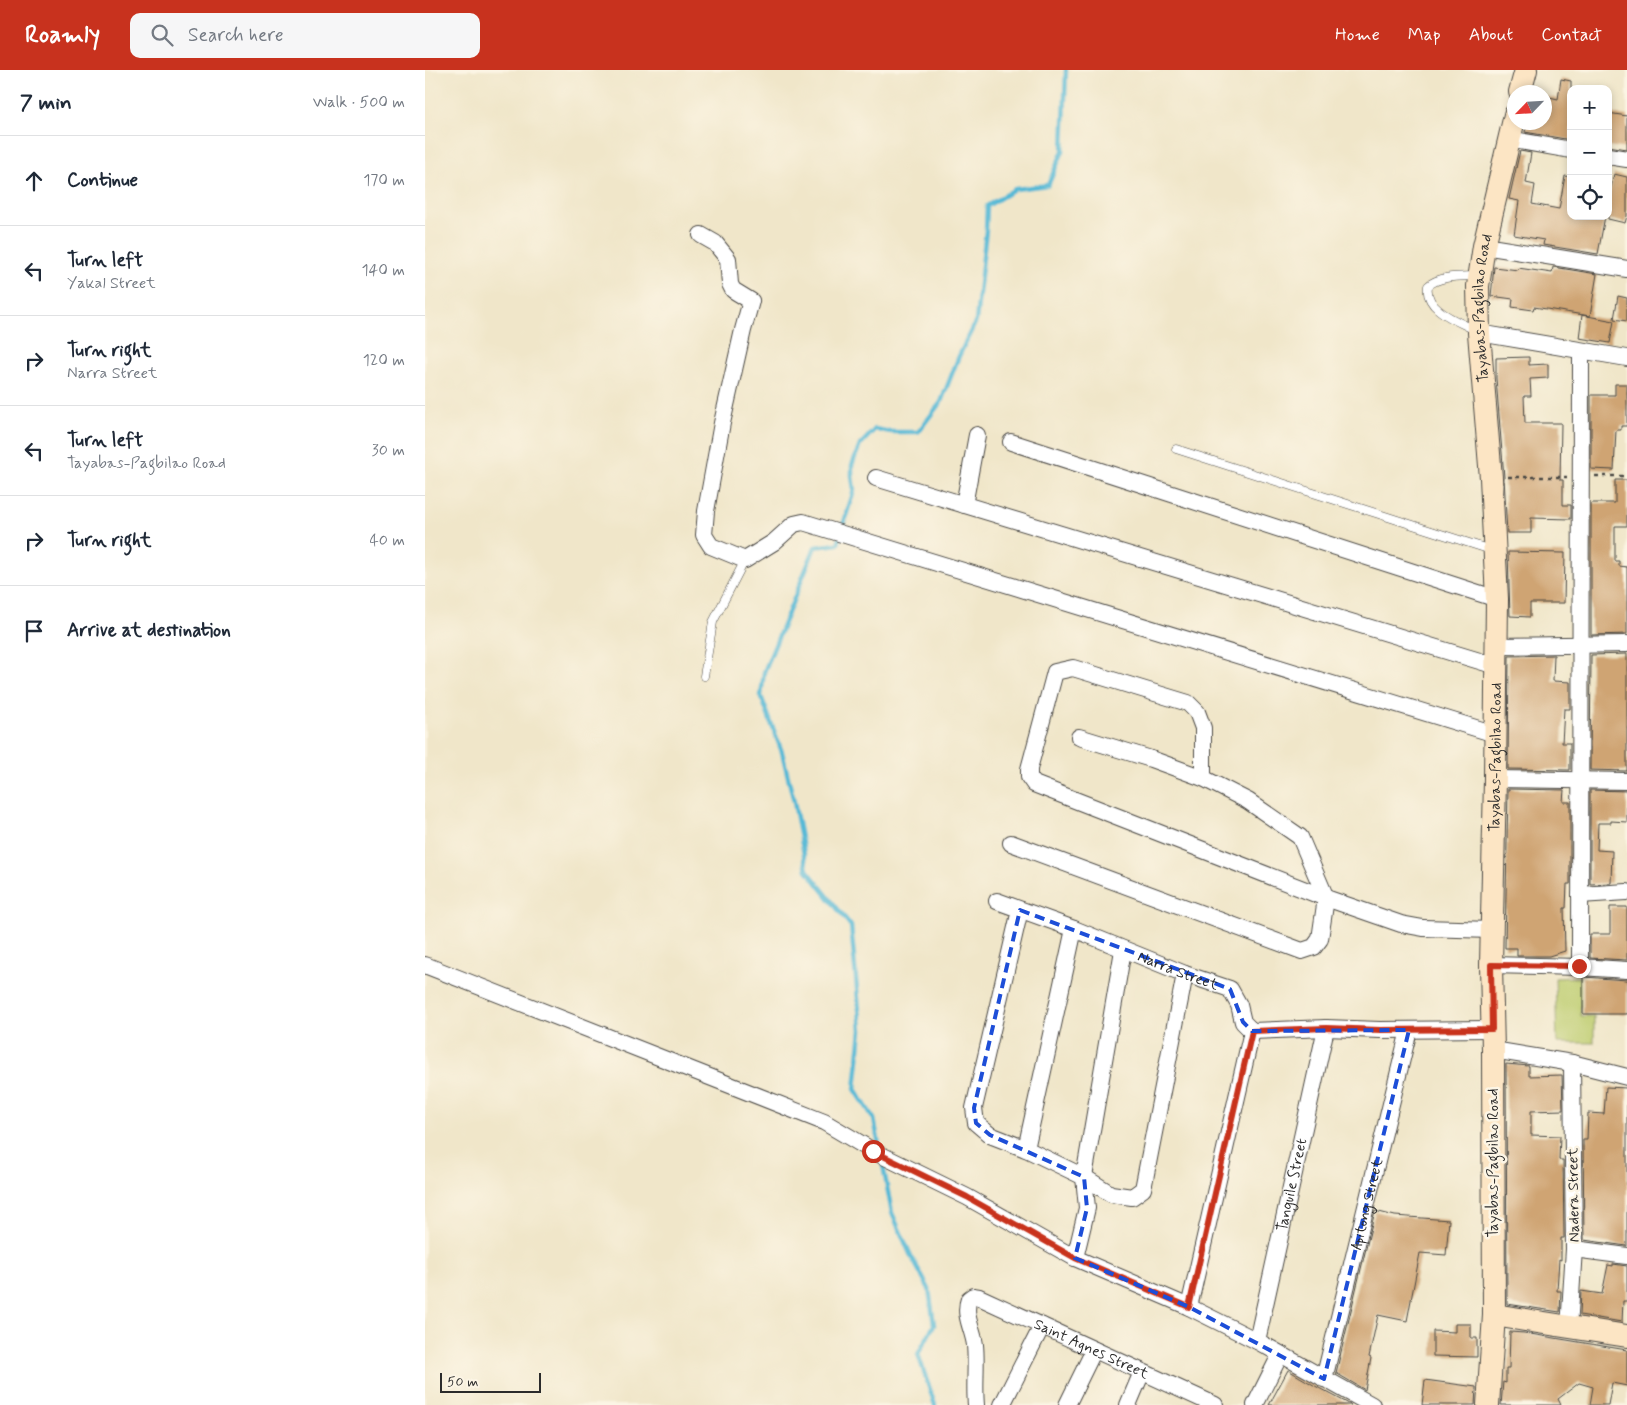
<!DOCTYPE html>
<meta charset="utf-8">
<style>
:root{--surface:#fff;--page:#f6f6f7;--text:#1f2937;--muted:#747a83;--line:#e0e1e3;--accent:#c8321e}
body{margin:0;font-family:Mynerve,sans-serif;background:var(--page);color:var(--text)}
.controls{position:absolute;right:15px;top:15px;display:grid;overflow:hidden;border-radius:10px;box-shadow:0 2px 8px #0003}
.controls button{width:45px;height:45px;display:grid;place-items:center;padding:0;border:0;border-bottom:1px solid var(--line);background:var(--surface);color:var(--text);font:25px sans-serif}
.compass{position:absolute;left:1082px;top:15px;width:45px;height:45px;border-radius:50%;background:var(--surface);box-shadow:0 2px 8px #0003;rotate:245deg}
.scale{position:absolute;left:15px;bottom:12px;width:101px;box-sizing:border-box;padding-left:5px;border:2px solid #2b2b2b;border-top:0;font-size:14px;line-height:18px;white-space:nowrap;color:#2b2b2b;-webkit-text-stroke:4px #fcf5e5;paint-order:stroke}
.stop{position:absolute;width:15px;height:15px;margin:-11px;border:4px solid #c8321e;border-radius:50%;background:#fff}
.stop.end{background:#c8321e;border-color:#fff;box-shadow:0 1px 5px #0008}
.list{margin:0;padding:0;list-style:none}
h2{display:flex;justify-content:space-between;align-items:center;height:65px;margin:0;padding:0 20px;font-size:21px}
h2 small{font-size:16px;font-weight:400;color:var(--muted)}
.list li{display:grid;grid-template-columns:32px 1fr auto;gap:15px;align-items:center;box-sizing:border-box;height:90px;padding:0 20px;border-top:1px solid var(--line)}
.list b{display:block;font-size:19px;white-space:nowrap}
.list p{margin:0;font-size:16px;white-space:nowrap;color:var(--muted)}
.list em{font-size:16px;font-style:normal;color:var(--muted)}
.icon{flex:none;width:28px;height:28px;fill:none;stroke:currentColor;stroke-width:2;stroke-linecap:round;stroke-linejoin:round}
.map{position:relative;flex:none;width:1202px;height:1335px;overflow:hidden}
header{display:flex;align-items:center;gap:30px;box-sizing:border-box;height:70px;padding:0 25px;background:var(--accent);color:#fff}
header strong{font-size:24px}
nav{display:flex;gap:28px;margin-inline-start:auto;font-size:18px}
.search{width:350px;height:45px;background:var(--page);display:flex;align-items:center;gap:12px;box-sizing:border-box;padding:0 18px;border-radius:10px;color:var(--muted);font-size:19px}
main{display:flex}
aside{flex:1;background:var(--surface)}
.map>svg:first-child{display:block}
</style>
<header>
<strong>Roamly</strong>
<div class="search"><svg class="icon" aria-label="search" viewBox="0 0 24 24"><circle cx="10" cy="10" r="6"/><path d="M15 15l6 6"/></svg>Search here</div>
<nav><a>Home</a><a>Map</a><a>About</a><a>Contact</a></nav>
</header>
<main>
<aside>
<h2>7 min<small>Walk · 500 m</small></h2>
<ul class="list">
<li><svg class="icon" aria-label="ahead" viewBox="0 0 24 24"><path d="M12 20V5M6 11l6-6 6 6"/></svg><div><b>Continue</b></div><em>170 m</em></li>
<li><svg class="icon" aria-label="left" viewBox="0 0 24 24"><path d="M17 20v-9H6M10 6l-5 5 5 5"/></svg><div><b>Turn left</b><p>Yakal Street</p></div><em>140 m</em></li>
<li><svg class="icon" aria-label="right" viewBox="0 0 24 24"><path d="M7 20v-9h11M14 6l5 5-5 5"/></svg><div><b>Turn right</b><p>Narra Street</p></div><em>120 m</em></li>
<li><svg class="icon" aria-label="left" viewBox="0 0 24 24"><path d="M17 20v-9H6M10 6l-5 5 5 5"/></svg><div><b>Turn left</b><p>Tayabas-Pagbilao Road</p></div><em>30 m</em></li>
<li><svg class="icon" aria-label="right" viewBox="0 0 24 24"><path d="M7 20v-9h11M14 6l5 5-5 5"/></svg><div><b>Turn right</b></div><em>40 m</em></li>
<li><svg class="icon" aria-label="arrive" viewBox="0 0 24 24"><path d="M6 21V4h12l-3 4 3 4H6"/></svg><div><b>Arrive at destination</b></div></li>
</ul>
</aside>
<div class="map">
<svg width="1202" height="1335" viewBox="0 0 1202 1335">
<rect width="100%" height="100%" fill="#fcf5e5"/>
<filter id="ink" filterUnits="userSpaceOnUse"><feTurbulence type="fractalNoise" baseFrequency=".02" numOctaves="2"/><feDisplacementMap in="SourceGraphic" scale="10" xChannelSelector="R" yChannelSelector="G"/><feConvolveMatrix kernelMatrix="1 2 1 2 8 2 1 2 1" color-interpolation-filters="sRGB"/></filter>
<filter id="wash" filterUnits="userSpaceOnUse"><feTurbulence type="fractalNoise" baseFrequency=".0096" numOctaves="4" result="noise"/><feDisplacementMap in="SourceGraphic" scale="20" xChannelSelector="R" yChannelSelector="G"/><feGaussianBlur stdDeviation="1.12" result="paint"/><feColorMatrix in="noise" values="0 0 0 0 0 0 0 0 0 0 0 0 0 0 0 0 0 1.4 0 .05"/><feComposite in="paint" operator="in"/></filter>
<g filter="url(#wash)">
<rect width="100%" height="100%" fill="#f0e6c9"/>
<!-- green -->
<path fill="#bdcc6e" stroke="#747c4c" d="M1155 907 1156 946H1169V973H1132L1130 908Z"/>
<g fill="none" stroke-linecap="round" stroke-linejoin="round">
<!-- stream -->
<path stroke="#57b9d6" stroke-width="4.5" d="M417 459 429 420 427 406V395L435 375 450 359 466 362H493L516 332 534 286 551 251 561 160 562 136 590 119 623 115 638 81 641 0
M415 467 413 474 390 477 339 602 336 626 357 682 369 732 382 800 426 856 436 960 430 1019 449 1049 455 1080
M457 1090 467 1143 486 1186 504 1219 509 1255 493 1284 510 1335"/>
</g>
<g id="blocks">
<!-- building -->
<path fill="#cfa473" d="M1136 9 1146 11V70L1100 62 1102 52H1120V26L1133 29Z
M1183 43 1202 46V79L1183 76Z
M1095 81 1106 83 1101 113 1110 115 1107 134 1134 139 1140 106 1146 107V146H1180L1173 184 1118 175 1119 170 1089 165 1094 131 1084 129Z
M1189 104 1202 107V146L1200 153 1183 149V130Z
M1069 197 1093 200V198L1127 203 1128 197 1172 204 1165 246 1109 237 1108 240 1087 237 1088 229 1066 226Z
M1193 226 1202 228V251L1189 249Z
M1157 245 1189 251 1185 273 1154 268Z
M1104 287V295L1123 294V308L1105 309 1106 326H1099L1100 353H1136L1135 410H1138V435H1146V449L1106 448V463H1082L1079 407 1071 308V288Z
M1190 314H1202V356H1196V360H1191L1189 400 1166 399V325H1190Z
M1190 410H1202V456H1190V491H1194V496L1202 497V564L1166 565V433H1190Z
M1083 482 1140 483 1139 533H1105V547L1085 546Z
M1202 584V701L1165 700 1166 585Z
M1129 585 1128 611 1145 612V639H1139L1137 673H1145V700L1083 699 1084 586Z
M1083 719 1139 720 1138 732H1145V814H1142L1141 838H1139L1140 881 1124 886H1092V878H1080Z
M1165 720 1202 721V752L1186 751V753H1173L1172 780 1187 781 1186 813 1165 814Z
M1185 837H1202V890L1165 888V864H1185Z
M1158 907 1202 910V944H1158Z
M1081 994 1104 996V1006L1137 1005 1138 1040 1106 1041V1065L1135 1066 1134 1090H1138L1139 1168H1136V1190L1134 1189 1132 1221H1136L1135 1242 1082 1234Z
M1181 1017 1202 1018V1176L1159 1170 1158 1070H1162L1163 1043 1179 1044Z
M950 1141 970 1146 1024 1150 1021 1185 995 1183 982 1251 953 1245 944 1287 946 1288 940 1320 911 1303Z
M1188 1194 1202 1196V1231H1198L1197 1252 1155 1245 1156 1221 1177 1224 1183 1195 1188 1196Z
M1030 1254H1046V1268H1052V1287L1008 1286V1261L1030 1262Z
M1085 1262 1099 1263 1202 1280V1316L1187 1313 1183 1335H1165L1168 1317 1154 1313 1133 1329 1136 1335H1076L1078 1312 1081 1313V1298H1084Z
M863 1300 892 1317 926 1335H844Z
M1000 1310 1051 1317 1050 1335H997Z"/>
</g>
</g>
<g filter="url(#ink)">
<use href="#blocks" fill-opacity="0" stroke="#494743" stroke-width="1"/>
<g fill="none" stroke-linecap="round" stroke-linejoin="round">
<!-- lane casing -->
<g stroke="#494743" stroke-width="9">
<path id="lane" d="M1050 260C1033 251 999 240 1003 216 1015 205 1036 207 1052 206
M751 379 1066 480
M279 606 288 552 320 490"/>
</g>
<!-- street casing -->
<g stroke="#494743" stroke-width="18">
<g id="street">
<path d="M1083 69 1146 80"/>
<path d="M1183 86 1202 89"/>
<path d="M276 165 290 173 303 189 305 214 308 220 326 231 318 260 297 353 281 441 279 465 286 476 320 490 349 472 369 454 378 452 1070 664"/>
<path d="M1059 176 1202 199"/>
<path d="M1054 263 1202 288"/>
<path d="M586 372 1072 529"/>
<path d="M451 408 1071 596"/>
<path d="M539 435 552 365"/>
<path d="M1071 576 1202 574"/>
<path d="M778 708V658L772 642 763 633 648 598 630 602 604 699V707L609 714 901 828 976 854 998 858 1067 860"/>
<path d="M1070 709 1202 711"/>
<path d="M586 773 877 881 889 877 895 869 901 828 875 767 823 731 778 708 726 689 654 667"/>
<path d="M1155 825 1202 822"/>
<path id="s1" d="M572 831 649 859 760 904 805 919 814 935 818 952 827 961 901 958 955 960 1067 959"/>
<path d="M595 840 549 1038 551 1053 565 1065 601 1079 659 1107 686 1124 707 1127 718 1119 760 904"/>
<path d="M0 895 399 1052 448 1081 542 1127 650 1188 764 1237 832 1271 947 1335"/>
<path d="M1066 895 1155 897 1202 900"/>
<path d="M1155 897 1156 281"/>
<path d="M1068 980 1147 993 1202 1007"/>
<path d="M601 1079 649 859"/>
<path d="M1149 1179 1202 1186"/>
<path d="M650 1188 662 1138 659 1107 698 880"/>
<path d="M764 1237 827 961"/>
<path d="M1144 1258 1149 1179 1147 993"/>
<path id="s2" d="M832 1271 901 958"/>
<path id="s3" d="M899 1309 984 960"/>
<path id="s4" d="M551 1335C549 1315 552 1295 550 1275 548 1259 538 1245 544 1229L548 1226 554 1227 790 1335"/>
<path d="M577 1335 617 1256"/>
<path d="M642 1335 669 1280"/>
<path d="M703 1335 717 1302"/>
<path d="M830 1335 855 1285"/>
</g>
</g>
<!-- secondary casing -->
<g stroke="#494743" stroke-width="24">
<g id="secondary">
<path d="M1095 22 1101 0"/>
<path d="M1069 1245 1202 1266"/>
<path id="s5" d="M1063 1335 1069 1245 1068 980 1066 895 1070 709 1072 529 1066 408 1054 263 1053 216 1059 176 1090 45"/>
</g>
</g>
<!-- path -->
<path stroke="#494743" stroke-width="2.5" stroke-dasharray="4 4" stroke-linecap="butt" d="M1170 406H1202
M1083 407H1142"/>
<!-- lane -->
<use href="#lane" stroke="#fff" stroke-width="8"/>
<!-- street -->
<use href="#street" stroke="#fff" stroke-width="16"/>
<!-- secondary -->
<use href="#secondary" stroke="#fce5c4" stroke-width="22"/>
</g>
</g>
<g fill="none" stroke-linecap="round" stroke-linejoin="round" filter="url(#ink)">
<!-- route -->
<path stroke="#c8321e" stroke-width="6" d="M448 1081 542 1127 650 1188 764 1237 827 961 901 958 955 960 1067 959 1066 895 1154 896"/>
</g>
<!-- marked area -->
<path fill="none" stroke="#1d4ed8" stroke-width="4" stroke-dasharray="10 6" stroke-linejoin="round" d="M595 840 805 919 818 952 827 961 984 960 899 1309 764 1237 650 1188 662 1138 659 1107 565 1065 551 1053 549 1038Z"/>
<g text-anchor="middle" stroke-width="5" stroke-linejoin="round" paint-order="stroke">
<!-- street labels -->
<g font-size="15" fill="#2b2b2b" stroke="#fcf5e5">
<text dy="5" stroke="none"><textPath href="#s5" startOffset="1098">Tayabas-Pagbilao Road</textPath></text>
<text dy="5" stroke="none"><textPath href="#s5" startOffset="648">Tayabas-Pagbilao Road</textPath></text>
<text dy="5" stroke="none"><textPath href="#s1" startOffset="194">Narra Street</textPath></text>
<text transform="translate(1068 1093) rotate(-90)" y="5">Tayabas-Pagbilao Road</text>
<text dy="5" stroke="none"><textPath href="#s2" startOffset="160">Tanguile Street</textPath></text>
<text transform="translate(1148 1125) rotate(-91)" y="5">Nadera Street</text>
<text dy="5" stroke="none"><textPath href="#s3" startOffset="180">Apitong Street</textPath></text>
<text dy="5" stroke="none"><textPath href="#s4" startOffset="242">Saint Agnes Street</textPath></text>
</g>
</g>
</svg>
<div class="controls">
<button>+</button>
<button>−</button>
<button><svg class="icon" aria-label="locate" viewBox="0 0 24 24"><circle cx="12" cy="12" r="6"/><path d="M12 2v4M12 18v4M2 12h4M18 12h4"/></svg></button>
</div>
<svg class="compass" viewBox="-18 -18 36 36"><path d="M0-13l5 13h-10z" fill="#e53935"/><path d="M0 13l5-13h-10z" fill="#747a83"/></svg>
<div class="scale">50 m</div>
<div class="stop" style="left:448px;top:1081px"></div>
<div class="stop end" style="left:1154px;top:896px"></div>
</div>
</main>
